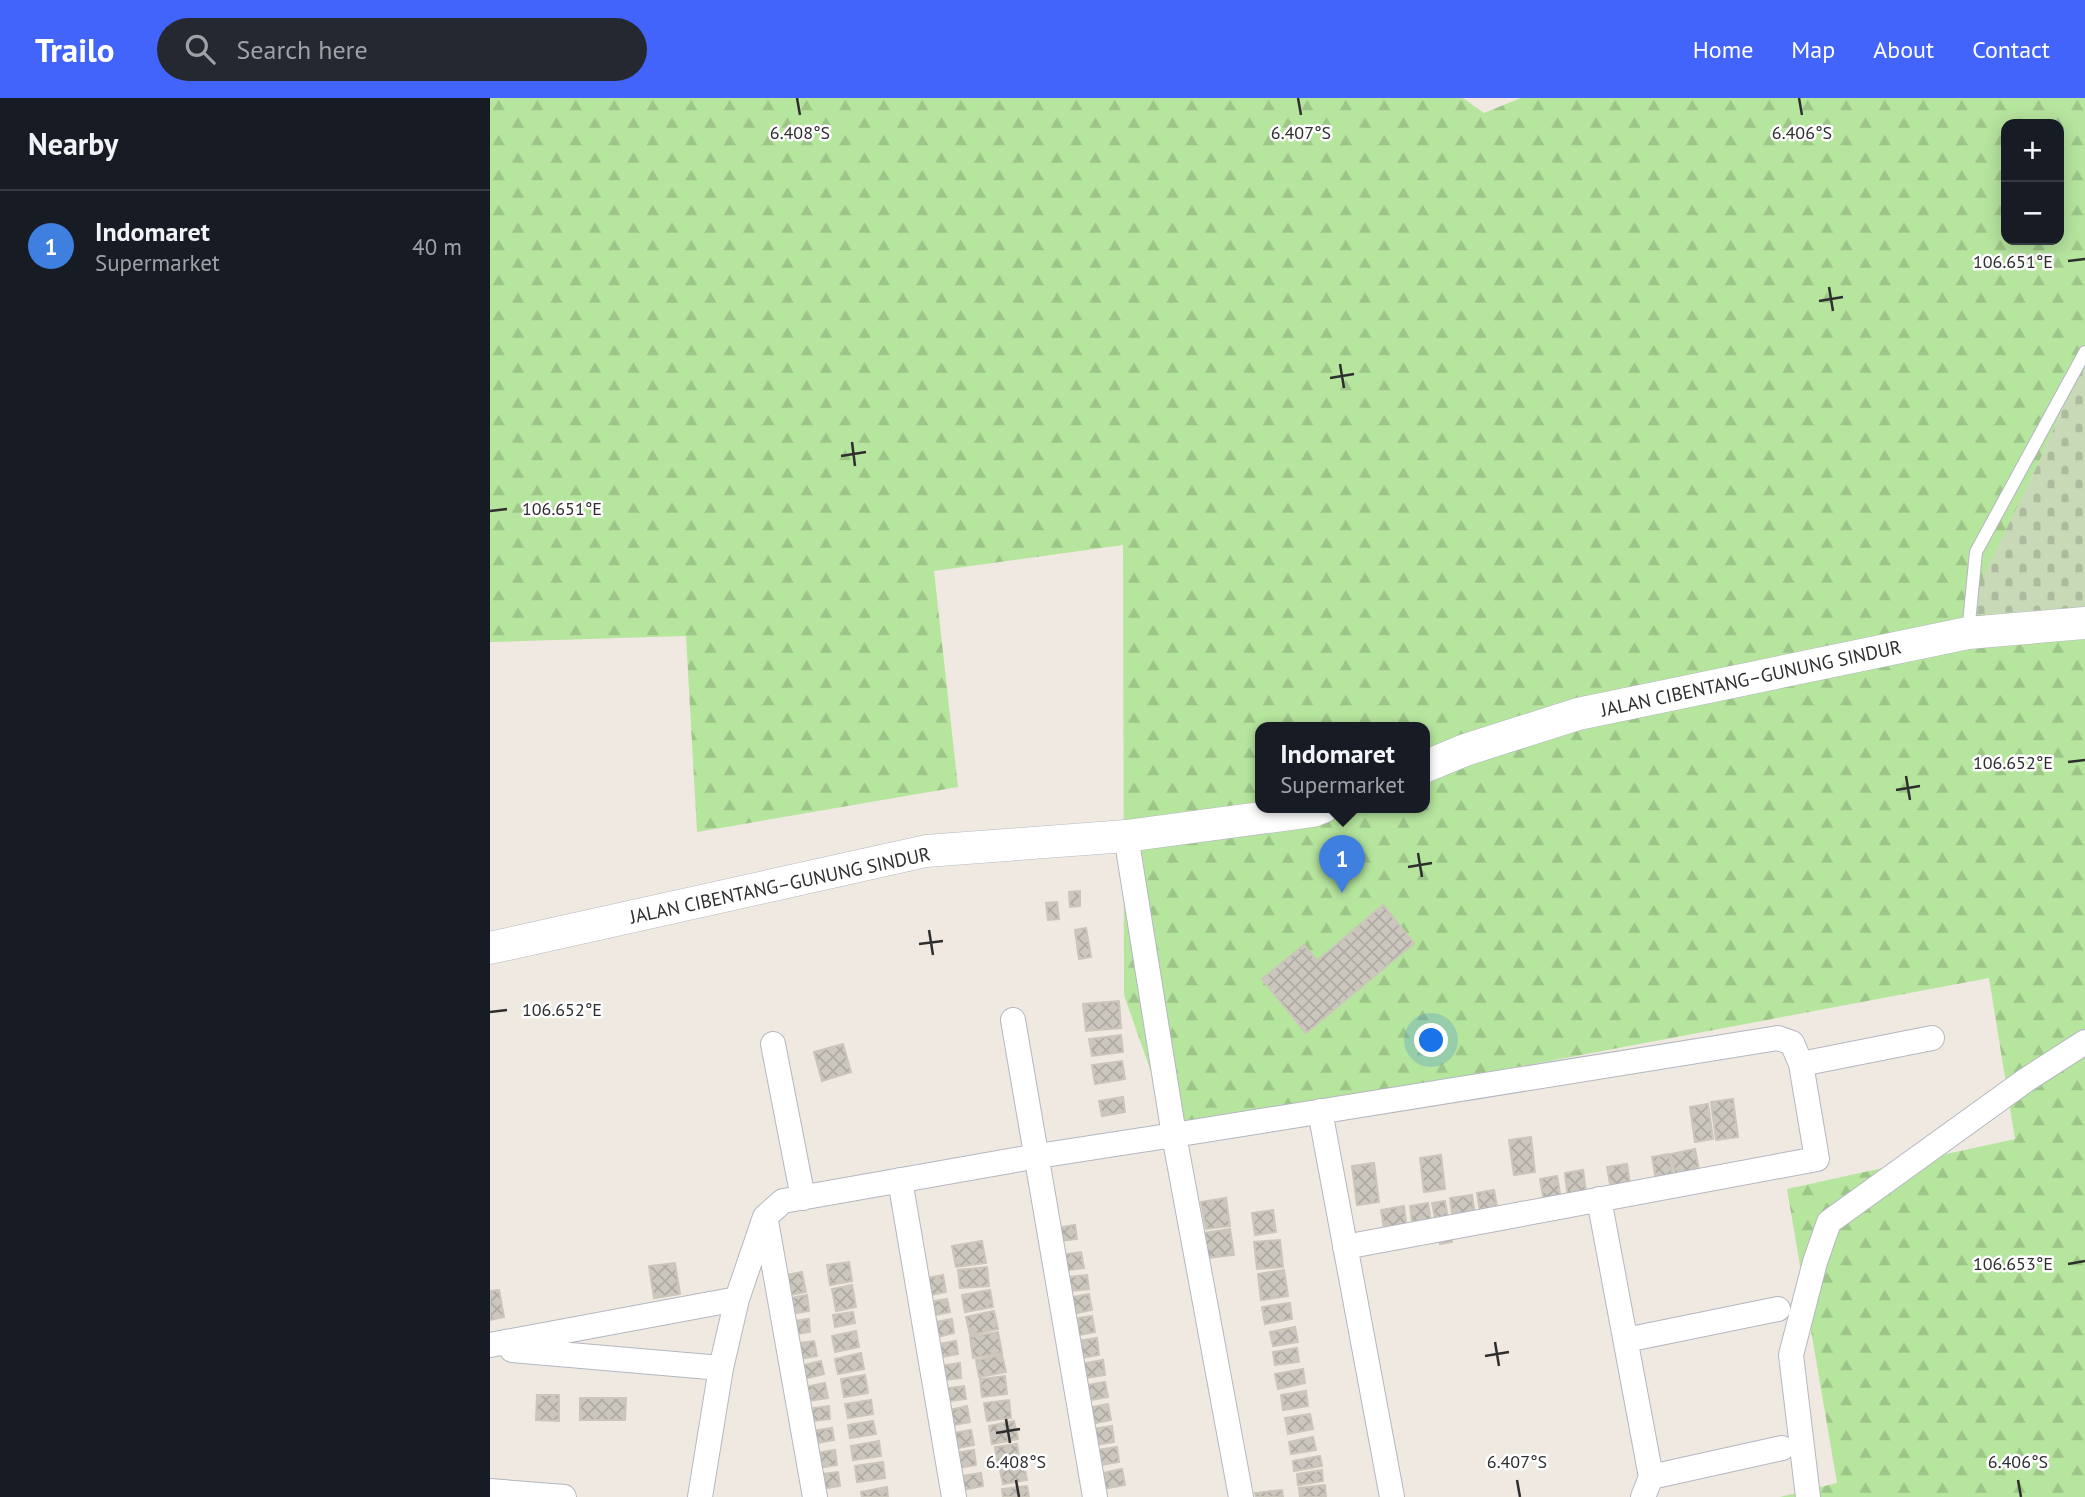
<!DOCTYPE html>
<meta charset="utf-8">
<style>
:root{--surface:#171b24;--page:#242831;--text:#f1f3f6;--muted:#9ea1a6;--line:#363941;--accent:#4264fb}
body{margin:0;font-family:"PT Sans",sans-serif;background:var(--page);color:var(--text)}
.controls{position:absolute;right:21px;top:21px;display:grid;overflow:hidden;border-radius:14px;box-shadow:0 4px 18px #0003}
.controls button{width:63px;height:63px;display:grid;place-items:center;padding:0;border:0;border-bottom:2px solid var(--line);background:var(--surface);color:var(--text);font:35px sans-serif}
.you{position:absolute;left:942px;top:943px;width:24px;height:24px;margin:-18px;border:5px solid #fff;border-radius:50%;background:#1a73e8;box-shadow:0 0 0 10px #1a73e833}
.badge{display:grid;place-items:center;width:46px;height:46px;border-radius:50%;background:var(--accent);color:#fff;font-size:23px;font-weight:700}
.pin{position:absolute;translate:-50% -58px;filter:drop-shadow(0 2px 4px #0008)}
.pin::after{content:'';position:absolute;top:37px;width:24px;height:21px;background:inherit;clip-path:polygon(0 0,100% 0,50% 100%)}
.popup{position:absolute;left:765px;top:624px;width:175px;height:91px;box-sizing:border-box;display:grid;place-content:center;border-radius:14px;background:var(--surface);filter:drop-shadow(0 2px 5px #0005);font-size:23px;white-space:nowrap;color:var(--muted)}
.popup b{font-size:26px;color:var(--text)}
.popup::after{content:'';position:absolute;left:50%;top:100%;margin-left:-14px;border:14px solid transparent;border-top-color:var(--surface)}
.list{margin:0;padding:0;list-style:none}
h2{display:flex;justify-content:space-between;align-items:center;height:91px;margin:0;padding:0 28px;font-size:30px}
h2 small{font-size:23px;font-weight:400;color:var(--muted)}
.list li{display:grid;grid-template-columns:46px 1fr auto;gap:21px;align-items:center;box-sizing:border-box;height:112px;padding:0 28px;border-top:2px solid var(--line)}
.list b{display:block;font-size:26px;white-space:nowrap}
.list p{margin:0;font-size:23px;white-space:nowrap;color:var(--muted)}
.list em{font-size:23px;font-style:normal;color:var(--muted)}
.icon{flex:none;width:38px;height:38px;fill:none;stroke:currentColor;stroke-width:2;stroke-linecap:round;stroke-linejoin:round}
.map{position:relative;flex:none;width:1595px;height:1399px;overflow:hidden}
header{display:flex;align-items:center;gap:42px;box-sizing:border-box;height:98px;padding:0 35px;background:var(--accent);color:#fff}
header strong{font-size:33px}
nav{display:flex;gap:38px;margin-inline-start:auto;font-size:24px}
.search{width:490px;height:63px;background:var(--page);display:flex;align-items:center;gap:18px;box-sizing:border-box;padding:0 24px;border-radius:38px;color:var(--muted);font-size:26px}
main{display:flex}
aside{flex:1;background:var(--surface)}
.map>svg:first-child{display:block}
</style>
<header>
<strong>Trailo</strong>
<div class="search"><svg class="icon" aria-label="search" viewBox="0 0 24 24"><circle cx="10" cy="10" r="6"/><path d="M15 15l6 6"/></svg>Search here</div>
<nav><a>Home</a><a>Map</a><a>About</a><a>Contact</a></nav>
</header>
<main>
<aside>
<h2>Nearby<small></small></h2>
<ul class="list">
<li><span class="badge" style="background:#3f7fe0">1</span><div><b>Indomaret</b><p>Supermarket</p></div><em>40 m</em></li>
</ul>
</aside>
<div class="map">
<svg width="1595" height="1399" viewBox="0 0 1595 1399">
<defs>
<pattern id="forest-firs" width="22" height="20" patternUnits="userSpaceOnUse" patternTransform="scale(1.75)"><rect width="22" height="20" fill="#b6e59e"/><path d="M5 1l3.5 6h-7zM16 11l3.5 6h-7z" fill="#9dc588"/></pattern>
<pattern id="cemetery-stones" width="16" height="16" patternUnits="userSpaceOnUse" patternTransform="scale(1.75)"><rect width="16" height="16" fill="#c8d9b8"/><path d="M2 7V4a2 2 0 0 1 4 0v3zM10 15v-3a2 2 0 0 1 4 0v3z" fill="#acbb9e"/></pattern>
<pattern id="building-cross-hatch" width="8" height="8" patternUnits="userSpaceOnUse" patternTransform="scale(1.75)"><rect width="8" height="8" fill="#cbc7bf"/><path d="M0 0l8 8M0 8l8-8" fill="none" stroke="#afaba4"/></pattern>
</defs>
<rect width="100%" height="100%" fill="#efe9e1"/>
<!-- forest -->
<path fill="url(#forest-firs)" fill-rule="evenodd" d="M0 0H973L994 15 1031 0H1595V260L1550 362 1475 518 1595 509V1399H1290L1347 1385 1297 1091 1525 1041 1499 880 682 1034 634 897 633 447 444 473 468 689 207 734 196 538 0 544ZM1516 26H1569V142H1516ZM770 629H934V709H770Z"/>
<!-- cemetery -->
<path fill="url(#cemetery-stones)" d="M1595 260V509L1474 518 1550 362Z"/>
<!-- building -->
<path fill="url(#building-cross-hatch)" stroke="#cbc5ba" stroke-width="2" d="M590 793V808L580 809 579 794Z
M567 804 569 821 558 822 556 805Z
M893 807 924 845 816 935 772 881 814 847 827 863Z
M596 830 601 859 589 861 585 832Z
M629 903 631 930 596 933 593 906Z
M631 937 633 954 602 958 599 941Z
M353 946 361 974 332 983 324 954Z
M632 963 635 981 605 986 602 967Z
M633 999 635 1014 612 1018 609 1003Z
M1243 1001 1248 1039 1226 1042 1221 1004Z
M1218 1006 1223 1041 1205 1044 1200 1009Z
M1041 1039 1045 1074 1024 1077 1019 1042Z
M1205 1051 1212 1088 1188 1092 1181 1056Z
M1179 1056 1185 1090 1168 1094 1162 1059Z
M951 1057 955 1091 934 1094 930 1060Z
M884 1065 889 1104 867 1107 862 1068Z
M1137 1066 1142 1099 1123 1102 1117 1069Z
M1093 1072 1098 1108 1079 1111 1075 1075Z
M1067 1078 1073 1112 1056 1115 1050 1081Z
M1004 1092 1010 1124 992 1126 987 1095Z
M982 1097 987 1133 965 1136 960 1100Z
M736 1100 740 1128 716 1131 711 1104Z
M955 1103 962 1144 950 1146 942 1105Z
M938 1105 944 1142 925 1145 920 1108Z
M914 1108 918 1140 896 1143 891 1112Z
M783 1112 786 1134 765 1137 762 1115Z
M585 1127 587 1141 562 1144 559 1131Z
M740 1131 744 1157 718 1160 714 1135Z
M790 1142 793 1169 767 1171 764 1144Z
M492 1143 496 1165 466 1169 462 1148Z
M591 1154 594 1170 565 1174 562 1158Z
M359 1164 362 1183 340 1187 337 1167Z
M185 1165 190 1196 164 1200 159 1168Z
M497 1169 499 1188 470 1190 468 1172Z
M794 1172 798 1198 771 1202 768 1176Z
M312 1174 316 1194 290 1199 286 1179Z
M453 1177 456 1194 431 1199 428 1182Z
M597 1177 599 1191 571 1194 570 1180Z
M362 1187 366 1209 346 1213 342 1191Z
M9 1192 14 1219 0 1222V1193Z
M500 1192 503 1209 475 1214 472 1197Z
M599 1196 602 1212 575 1217 573 1201Z
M317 1197 319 1213 293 1217 290 1202Z
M457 1201 460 1214 436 1219 433 1205Z
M800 1205 802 1221 775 1226 772 1209Z
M504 1213 508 1231 480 1237 476 1219Z
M363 1214 365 1225 345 1229 343 1217Z
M602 1218 605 1234 579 1239 576 1222Z
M319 1221 320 1234 299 1237 297 1224Z
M462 1221 464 1235 439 1241 435 1226Z
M805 1229 808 1244 783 1248 780 1234Z
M366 1233 369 1249 345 1254 342 1238Z
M508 1234 512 1255 483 1260 480 1239Z
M607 1240 609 1257 584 1261 581 1244Z
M324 1243 327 1258 304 1262 301 1246Z
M466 1243 468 1256 440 1261 438 1248Z
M807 1250 809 1264 785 1267 783 1254Z
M371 1255 374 1271 348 1276 345 1261Z
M512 1257 516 1274 489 1279 486 1262Z
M613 1262 615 1277 588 1281 585 1267Z
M331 1263 334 1276 309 1282 306 1269Z
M470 1265 471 1280 445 1283 443 1269Z
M813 1271 815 1285 788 1291 785 1276Z
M375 1277 378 1295 354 1299 351 1281Z
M515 1278 517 1296 492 1299 490 1281Z
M615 1284 618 1299 590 1304 587 1289Z
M335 1285 338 1300 312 1304 310 1290Z
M474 1288 476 1301 453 1304 451 1291Z
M816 1293 818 1308 793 1312 791 1297Z
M47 1297H69V1323L46 1322Z
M90 1300H136L135 1322H90Z
M381 1302 383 1316 358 1320 355 1306Z
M519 1302 521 1320 497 1323 494 1305Z
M618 1306 621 1322 595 1327 592 1311Z
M339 1308 340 1321 317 1324 315 1311Z
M477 1308 480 1324 454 1329 451 1314Z
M820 1316 823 1331 798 1336 795 1320Z
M383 1323 386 1336 360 1340 358 1327Z
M524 1323 528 1341 502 1346 499 1328Z
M622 1328 624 1344 599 1348 597 1332Z
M342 1330 344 1342 316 1347 314 1334Z
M481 1332 484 1347 462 1351 459 1336Z
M823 1339 826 1352 801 1356 799 1344Z
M389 1343 391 1358 363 1362 361 1348Z
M527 1346 529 1360 507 1364 505 1349Z
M627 1349 629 1364 604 1368 601 1353Z
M345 1352 347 1367 322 1371 320 1356Z
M484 1352 486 1367 462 1371 459 1356Z
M830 1358 832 1368 804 1373 803 1363Z
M393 1364 395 1380 367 1384 365 1368Z
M534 1367 537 1382 513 1386 510 1372Z
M632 1371 635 1387 606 1392 603 1377Z
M832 1372 833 1383 808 1387 807 1376Z
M348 1374 350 1388 324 1392 323 1377Z
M491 1375 493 1388 467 1393 465 1379Z
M835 1387 836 1399H810L809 1390Z
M537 1388 539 1399H513L512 1391Z
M397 1389 398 1399H372L371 1394Z
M792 1392 793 1399H766L765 1395Z"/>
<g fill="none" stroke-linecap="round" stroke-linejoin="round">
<!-- service casing -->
<g stroke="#b4b7c1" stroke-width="14">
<path id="service" d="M1478 535 1486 454 1595 254"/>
</g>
<!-- minor casing -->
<g stroke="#b4b7c1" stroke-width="26">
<path id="minor" d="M523 922 605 1399
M283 946 313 1100
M1311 966 1442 940
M830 1013 902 1399
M410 1082 464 1399
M1109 1101 1161 1379 1153 1399
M276 1123 325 1399
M1136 1242 1288 1211
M0 1247 247 1201
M22 1252 231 1270
M1161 1379 1292 1350
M0 1393 74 1399
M210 1399 231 1270 247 1201 275 1119 293 1103 548 1058 684 1037 636 738
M751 1399 684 1037 1288 940 1302 945 1311 966 1327 1061 855 1149
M1318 1399 1301 1257 1325 1164 1339 1124 1536 982 1595 944"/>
</g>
<!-- tertiary casing -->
<g stroke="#b4b7c1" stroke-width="33">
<path id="tertiary" d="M934 669 975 652 1088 616 1478 535 1595 525
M0 850 436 753 636 738 823 713 833 709"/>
</g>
<!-- service -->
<use href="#service" stroke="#fff" stroke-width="12"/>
<!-- minor -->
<use href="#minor" stroke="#fff" stroke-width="24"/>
<!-- tertiary -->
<use href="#tertiary" stroke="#fff" stroke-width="32"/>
</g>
<!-- ticks -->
<path fill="none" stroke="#2e2e2e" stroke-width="2.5" d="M307 0 310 17M808 0 811 17M1309 0 1312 17M1578 163 1595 161M1339 189 1343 213M1329 203 1353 199M850 266 854 290M840 280 864 276M362 344 365 368M351 358 376 354M0 413 17 411M1578 664 1595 662M1416 678 1420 702M1406 692 1430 688M928 755 932 779M918 769 942 765M439 832 443 857M429 846 453 843M0 914 17 912M1578 1166 1595 1163M1005 1244 1009 1268M995 1258 1019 1254M516 1321 520 1345M506 1335 530 1331M526 1382 529 1399M1027 1382 1030 1399M1528 1382 1531 1399"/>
<g text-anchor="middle" stroke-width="5" stroke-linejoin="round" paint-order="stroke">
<!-- street labels -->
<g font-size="19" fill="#2e2e2e" stroke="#fff">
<text transform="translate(1261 580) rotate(-12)" y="7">JALAN CIBENTANG–GUNUNG SINDUR</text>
<text transform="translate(290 787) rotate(-12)" y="7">JALAN CIBENTANG–GUNUNG SINDUR</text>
</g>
</g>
<g font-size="18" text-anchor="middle" fill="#2e2e2e" stroke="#fff" stroke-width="5" stroke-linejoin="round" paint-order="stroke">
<text x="310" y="41">6.408°S</text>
<text x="811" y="41">6.407°S</text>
<text x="1312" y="41">6.406°S</text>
<text x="1523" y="170">106.651°E</text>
<text x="72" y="417">106.651°E</text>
<text x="1523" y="671">106.652°E</text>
<text x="72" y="918">106.652°E</text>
<text x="1523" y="1172">106.653°E</text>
<text x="526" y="1370">6.408°S</text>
<text x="1027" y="1370">6.407°S</text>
<text x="1528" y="1370">6.406°S</text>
</g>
</svg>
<div class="controls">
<button>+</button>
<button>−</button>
</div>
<div class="you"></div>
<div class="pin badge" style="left:852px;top:795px;background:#3f7fe0">1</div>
<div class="popup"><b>Indomaret</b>Supermarket</div>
</div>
</main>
